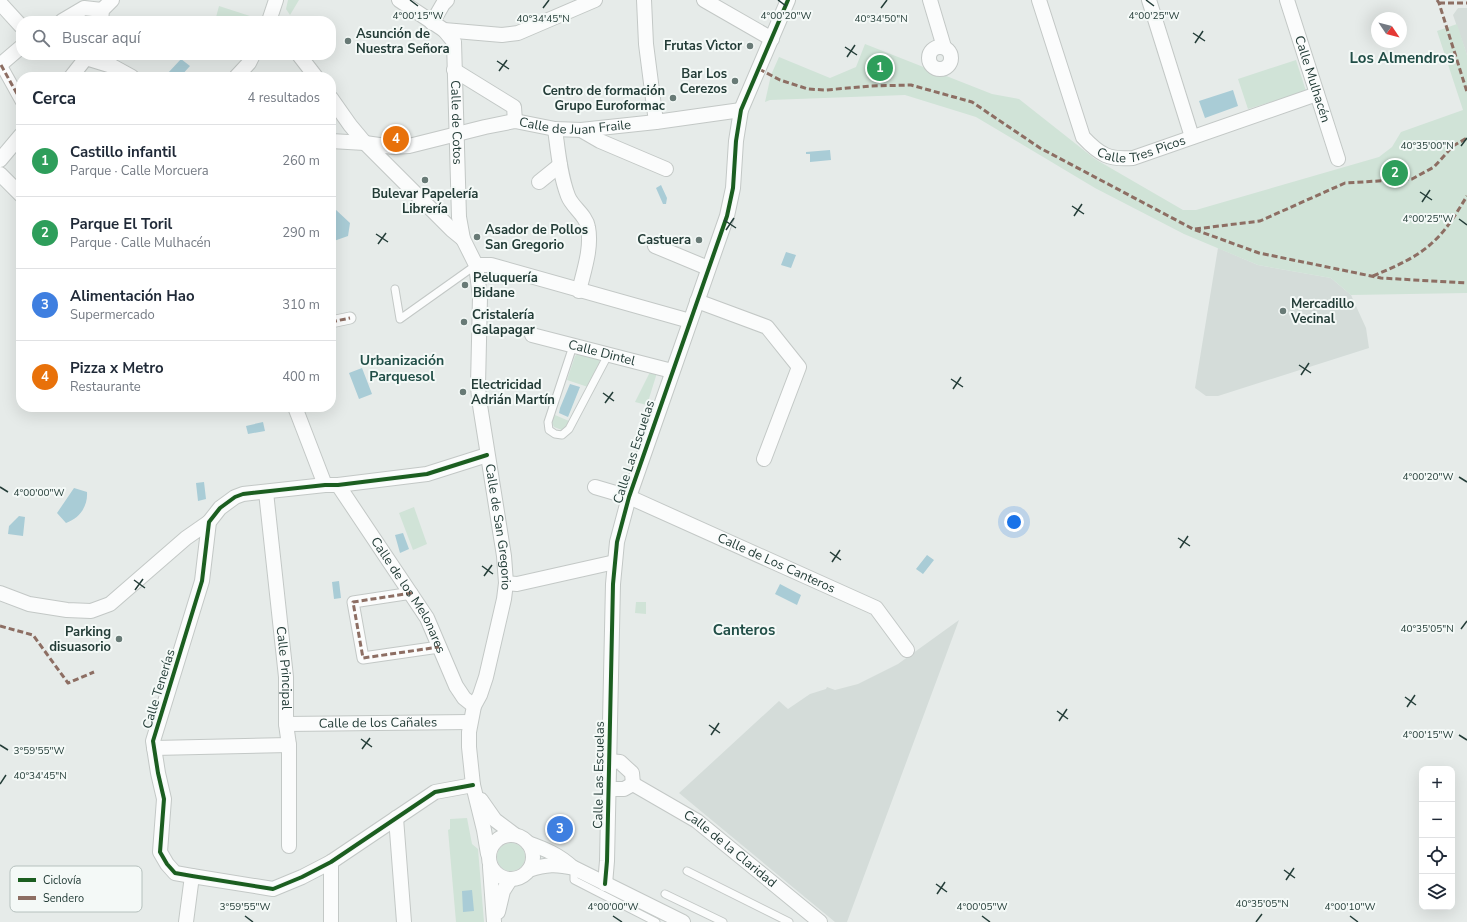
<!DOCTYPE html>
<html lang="es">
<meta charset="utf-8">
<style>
:root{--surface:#fff;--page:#f6f6f7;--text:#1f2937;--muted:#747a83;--line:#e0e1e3;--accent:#ea580c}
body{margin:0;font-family:"Nunito Sans",sans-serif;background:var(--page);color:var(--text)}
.controls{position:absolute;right:12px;bottom:12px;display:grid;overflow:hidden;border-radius:8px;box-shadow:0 4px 16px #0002}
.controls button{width:36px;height:36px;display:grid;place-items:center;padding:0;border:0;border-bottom:1px solid var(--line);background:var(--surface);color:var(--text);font:20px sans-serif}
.compass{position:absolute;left:1371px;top:12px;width:36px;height:36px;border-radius:50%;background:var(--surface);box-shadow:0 4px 16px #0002;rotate:125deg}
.you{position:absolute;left:1014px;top:522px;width:14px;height:14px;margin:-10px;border:3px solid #fff;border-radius:50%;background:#1a73e8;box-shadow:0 0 0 6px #1a73e833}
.badge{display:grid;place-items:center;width:26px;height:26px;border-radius:50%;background:var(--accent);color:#fff;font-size:13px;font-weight:700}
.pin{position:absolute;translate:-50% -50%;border:2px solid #fff;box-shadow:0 1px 4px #0006}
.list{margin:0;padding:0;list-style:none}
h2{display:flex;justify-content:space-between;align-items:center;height:52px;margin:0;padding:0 16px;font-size:17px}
h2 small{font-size:13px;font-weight:400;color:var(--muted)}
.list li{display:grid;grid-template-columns:26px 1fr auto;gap:12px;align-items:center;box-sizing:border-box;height:72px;padding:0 16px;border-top:1px solid var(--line)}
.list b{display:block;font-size:15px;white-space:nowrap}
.list p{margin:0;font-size:13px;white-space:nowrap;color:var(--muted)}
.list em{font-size:13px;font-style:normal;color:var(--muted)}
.icon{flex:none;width:22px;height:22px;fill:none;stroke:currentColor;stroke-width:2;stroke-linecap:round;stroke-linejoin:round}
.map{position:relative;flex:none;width:1467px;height:922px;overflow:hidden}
.search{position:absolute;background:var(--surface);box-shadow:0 4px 16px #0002;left:16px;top:16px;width:320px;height:44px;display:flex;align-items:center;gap:10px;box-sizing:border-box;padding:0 14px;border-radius:16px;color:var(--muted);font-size:15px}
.panel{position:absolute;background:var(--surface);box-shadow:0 4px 16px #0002;left:16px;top:72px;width:320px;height:340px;border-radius:16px}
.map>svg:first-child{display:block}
.built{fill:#d4dcd9}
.green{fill:#d0e3d7}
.water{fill:#a9ccd6}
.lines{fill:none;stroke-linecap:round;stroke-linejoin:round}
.service-casing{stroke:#c3c8c6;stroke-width:9}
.pedestrian-casing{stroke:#c3c8c6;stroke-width:13}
.minor-casing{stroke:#c3c8c6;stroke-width:16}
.service{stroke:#fbfcfc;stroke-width:7}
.pedestrian{stroke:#fbfcfc;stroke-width:11}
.minor{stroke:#fbfcfc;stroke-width:14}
.quiet{stroke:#8d6e63;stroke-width:3;stroke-dasharray:6 3;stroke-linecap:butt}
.cycleway-casing{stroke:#f4f9f7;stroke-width:6}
.cycleway{stroke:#1b5e20;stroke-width:4}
.ticks{fill:none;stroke:#243d38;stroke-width:1.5}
.poi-dot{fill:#687a76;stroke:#f4f9f7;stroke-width:1.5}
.labels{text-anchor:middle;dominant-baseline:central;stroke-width:4;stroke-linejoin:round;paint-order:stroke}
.poi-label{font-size:13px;font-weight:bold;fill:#243d38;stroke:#f4f9f7;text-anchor:start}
.street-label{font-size:13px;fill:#243d38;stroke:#f4f9f7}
.neighbourhood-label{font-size:14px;font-weight:bold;fill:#214e47;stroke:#f4f9f7}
.quarter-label{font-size:15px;font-weight:bold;fill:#214e47;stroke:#f4f9f7}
.key{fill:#f4f9f7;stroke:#b6c1be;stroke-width:1}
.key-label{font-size:11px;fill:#243d38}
.ticks-label{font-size:10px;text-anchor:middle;fill:#243d38;stroke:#f4f9f7;stroke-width:4;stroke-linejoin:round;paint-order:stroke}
</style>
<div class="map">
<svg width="1467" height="922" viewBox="0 0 1467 922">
<rect width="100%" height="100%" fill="#e6ebe9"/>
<path class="built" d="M1458 8H1467V55L1453 15Z
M1218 248 1258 265 1331 278 1351 295 1366 328 1369 348 1218 396H1206L1195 388Z
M959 620 847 922H835L679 793 779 701 788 709 810 694 826 689 827 687 835 690 858 684 898 664Z"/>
<path class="green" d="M288 0H299L290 15 286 9Z
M219 6 253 17 252 21H215Z
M1457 24 1467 55V293L1351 295 1331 278 1258 265 1184 234 1095 188 976 117 905 95 770 100 765 102 771 75 779 57 830 78 856 67 865 44 992 94 1019 99 1095 159 1183 210H1196L1379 157 1392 147 1401 132 1463 110 1437 31Z
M1296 60 1306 91 1248 109 1238 79Z
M579 353 599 357C603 367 592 379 588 387L567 380 575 356Z
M651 370 656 373V376L647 405 635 402Z
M555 415 569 421 566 427 562 430 554 427 552 423Z
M414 507 427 544 413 550 399 513Z
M636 602H646V614L635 613Z
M467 818 472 844 478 849 484 922H456L448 830 450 829V819Z
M497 857a14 14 0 1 1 28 0a14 14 0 1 1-28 0Z"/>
<path class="water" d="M181 59 190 66 180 77H173L168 73Z
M1233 90 1238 106 1205 118 1199 101Z
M830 150 831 160 810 162V154H806V152Z
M661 185 667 198 666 204H663L656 188Z
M335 209 350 223 348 236 331 242V211Z
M786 252 796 255 791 268 781 265Z
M362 368 372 394 359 399 349 373Z
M570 384 580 387 568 417 559 413 560 408Z
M263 422 265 431 248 434 246 426Z
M204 482 206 499 198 501 196 483Z
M74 488 87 492C88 506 80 518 66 523L57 513Z
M19 516 25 517 23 536 8 534 9 526Z
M403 533 409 549 400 553 395 535Z
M927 555 934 560 923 574 916 569Z
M339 581 341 598 334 599 332 582Z
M780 584 801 595 797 605 775 594Z
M472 890 474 911 463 912 462 891Z"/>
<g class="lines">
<g class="service-casing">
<path id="service" d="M395 289 400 319 476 265
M573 346 548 422 549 430 555 434 562 435 569 429 608 355
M574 868V880L656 922
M687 871 789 922
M665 894 723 922"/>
</g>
<g class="pedestrian-casing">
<path id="pedestrian" d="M1 65 21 101
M331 322 350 318
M412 593 353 602 363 658 439 647"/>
</g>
<g class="minor-casing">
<g id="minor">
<path d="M399 0 444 30 502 35 518 33 595 0"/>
<path d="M644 0 646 44 656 122"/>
<path d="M704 0 772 39"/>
<path d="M930 0 944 47"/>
<path id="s1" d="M1039 0 1083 137C1100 155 1109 160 1133 158L1317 94"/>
<path d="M1149 0 1192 137"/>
<path id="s2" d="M1287 0 1338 159"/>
<path d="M0 3 21 26"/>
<path d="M62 21 84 8 102 10"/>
<path d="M101 21 102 10 112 0"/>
<path d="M269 21 276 0"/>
<path d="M432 23 443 4 447 0"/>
<path id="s3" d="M444 30 454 42 459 217 463 239 476 265 480 297 478 385 479 399 504 556 506 583 504 599 486 677 480 695 474 706 469 732V747L473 785 484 830 488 854"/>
<circle cx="940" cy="58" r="11"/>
<path d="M83 55 86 58 112 66 132 77"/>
<path d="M299 55 316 77"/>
<path d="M0 65 21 47"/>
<path d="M454 70 514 107 515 121"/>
<path d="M71 77 86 58"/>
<path d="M236 77 249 63 253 55"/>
<path d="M331 98 350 125 365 143 452 230 463 239"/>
<path d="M555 129C558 151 560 175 568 196 572 207 586 215 588 227 592 248 584 270 579 291"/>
<path d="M581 130 600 141 666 169"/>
<path id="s4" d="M331 141 365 143 393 147 409 146 485 127 515 121 555 129 581 130 656 122 741 110"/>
<path d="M0 160 21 135"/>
<path d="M0 174 21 195"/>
<path d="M539 182 560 165"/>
<path d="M655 246 708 268"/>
<path d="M476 265H491L690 321"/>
<path d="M697 301 767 327 799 367 764 459"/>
<path id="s5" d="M532 335 672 371"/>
<path d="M295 407 325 485"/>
<path id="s6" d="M338 485 427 618 456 686 464 698 474 706"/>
<path id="s7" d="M595 487 629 497 876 608 907 650"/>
<path id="s8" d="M266 492 286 677V724L289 745V846"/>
<path d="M506 583 517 584 615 562"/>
<path d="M0 593 29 604 67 610 91 611 110 604 186 538 209 522"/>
<path id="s9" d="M286 724 470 722"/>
<path d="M154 748 289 745"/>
<path d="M609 761 620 762 632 773 633 784"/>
<path id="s10" d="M633 784 697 821 820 922"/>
<path d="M473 785 435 792 331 862 302 877 273 889 192 876 175 873 167 864 160 852 164 799 158 773 153 741 202 581 209 522 220 508 235 497 243 494 325 485H338L427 474 487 455"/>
<path d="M609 789H624L633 784"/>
<path d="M481 800 495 820 515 835"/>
<path d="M396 818 404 922"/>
<circle cx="511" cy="857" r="22"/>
<path d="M528 843C545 849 559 855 572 867"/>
<path d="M490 867 494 922"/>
<path d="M529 870C546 864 557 864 574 868L683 922"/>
<path d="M605 884 607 861 613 584 617 542 629 497 727 216 733 188 736 141 741 110 788 0"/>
<path d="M498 912 503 891 510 880"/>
<path d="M186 922 192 876"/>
<path d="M331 922V862"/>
</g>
</g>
<use href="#service" class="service"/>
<use href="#pedestrian" class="pedestrian"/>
<use href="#minor" class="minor"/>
<path class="quiet" d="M1437 0 1439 3 1467 92
M1439 3H1467
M1 65 21 101
M759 69 780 80 808 89 826 90 871 86 911 85 972 102 1040 148 1193 229 1259 253 1381 278 1467 283
M1195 229 1260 221 1345 183 1412 179 1434 167 1453 146 1467 138
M1373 276C1394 267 1416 258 1432 243 1447 230 1457 212 1467 196
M331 322 350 318
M412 593 353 602 363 658 439 647
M0 626 33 635 68 683 94 672"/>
<g class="cycleway-casing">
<path id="cycleway" d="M473 785 435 792 331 862 302 877 273 889 192 876 175 873 167 864 160 852 164 799 158 773 153 741 202 581 209 522 220 508 235 497 243 494 325 485H338L427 474 487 455
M605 884 607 861 613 584 617 542 629 497 727 216 733 188 736 141 741 110 788 0"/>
</g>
<use href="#cycleway" class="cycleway"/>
</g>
<path class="ticks" d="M410 0 418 6M778 0 786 6M1146 0 1154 6M543 8 549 0M881 8 887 0M1193 33 1205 41M1195 43 1203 31M845 47 857 55M847 57 855 45M497 61 509 69M499 71 507 60M1461 146 1467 138M1420 192 1432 200M1422 202 1430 190M1072 206 1084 214M1074 216 1082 204M1459 219 1467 225M724 220 736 228M726 230 734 218M376 234 388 242M378 244 386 233M1299 365 1311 373M1301 375 1309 363M951 379 963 387M953 389 961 377M603 393 614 401M605 403 613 392M1459 477 1467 482M0 487 8 492M1178 538 1190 546M1180 548 1188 536M830 552 841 560M832 562 840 550M482 566 493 574M484 576 492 565M134 580 145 588M135 590 143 579M1461 629 1467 621M1405 697 1416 705M1407 707 1415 695M1057 711 1068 719M1059 721 1067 709M709 725 720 733M711 735 719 723M1459 735 1467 740M361 739 372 747M0 745 8 750M362 749 370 738M0 784 6 775M1284 870 1295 878M1286 880 1294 868M936 884 947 892M937 894 945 882M245 916 253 922M613 916 622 922M982 916 990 922M1350 916 1358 922M1256 922 1262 914"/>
<g class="poi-dot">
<circle cx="348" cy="41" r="4"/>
<circle cx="750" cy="46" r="4"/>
<circle cx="735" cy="81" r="4"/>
<circle cx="673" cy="98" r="4"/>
<circle cx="425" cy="180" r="4"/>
<circle cx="477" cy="237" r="4"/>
<circle cx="699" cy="240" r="4"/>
<circle cx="465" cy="285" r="4"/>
<circle cx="1283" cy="311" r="4"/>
<circle cx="464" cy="322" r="4"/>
<circle cx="463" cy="392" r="4"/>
<circle cx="119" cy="639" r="4"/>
</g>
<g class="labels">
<g class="poi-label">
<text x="356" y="34">Asunción de<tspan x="356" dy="15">Nuestra Señora</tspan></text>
<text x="742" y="46" text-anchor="end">Frutas Vìctor</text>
<text x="727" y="74" text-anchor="end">Bar Los<tspan x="727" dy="15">Cerezos</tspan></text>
<text x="665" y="91" text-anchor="end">Centro de formación<tspan x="665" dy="15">Grupo Euroformac</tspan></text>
<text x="425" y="194" text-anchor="middle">Bulevar Papelería<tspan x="425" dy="15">Librería</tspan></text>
<text x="485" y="230">Asador de Pollos<tspan x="485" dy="15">San Gregorio</tspan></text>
<text x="691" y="240" text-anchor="end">Castuera</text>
<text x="473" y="278">Peluquería<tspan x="473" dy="15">Bidane</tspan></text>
<text x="1291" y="304">Mercadillo<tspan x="1291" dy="15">Vecinal</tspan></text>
<text x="472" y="315">Cristalería<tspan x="472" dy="15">Galapagar</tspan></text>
<text x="471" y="385">Electricidad<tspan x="471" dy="15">Adrián Martín</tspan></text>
<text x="111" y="632" text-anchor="end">Parking<tspan x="111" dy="15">disuasorio</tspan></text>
</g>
<g class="street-label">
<text stroke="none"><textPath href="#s2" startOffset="83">Calle Mulhacén</textPath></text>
<text stroke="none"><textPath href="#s3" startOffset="96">Calle de Cotos</textPath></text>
<text stroke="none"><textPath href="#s4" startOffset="248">Calle de Juan Fraile</textPath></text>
<text stroke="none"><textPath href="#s1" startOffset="210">Calle Tres Picos</textPath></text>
<text stroke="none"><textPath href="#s5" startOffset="72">Calle Dintel</textPath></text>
<text transform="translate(634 452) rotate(-72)">Calle Las Escuelas</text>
<text stroke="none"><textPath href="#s3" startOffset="506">Calle de San Gregorio</textPath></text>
<text stroke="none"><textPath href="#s7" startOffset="197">Calle de Los Canteros</textPath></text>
<text stroke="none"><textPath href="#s6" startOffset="131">Calle de los Melonares</textPath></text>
<text stroke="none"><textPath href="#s8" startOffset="177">Calle Principal</textPath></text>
<text transform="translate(159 689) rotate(-73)">Calle Tenerías</text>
<text stroke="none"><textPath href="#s9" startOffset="92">Calle de los Cañales</textPath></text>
<text transform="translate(599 775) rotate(-89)">Calle Las Escuelas</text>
<text stroke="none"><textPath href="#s10" startOffset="117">Calle de la Claridad</textPath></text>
</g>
<g class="neighbourhood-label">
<text x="402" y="360">Urbanización<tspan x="402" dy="16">Parquesol</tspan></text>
</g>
<g class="quarter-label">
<text x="1402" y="58">Los Almendros</text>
<text x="744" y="630">Canteros</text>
</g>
</g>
<rect x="10" y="866" width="132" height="46" rx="6" class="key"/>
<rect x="18" y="878" width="18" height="4" fill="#1b5e20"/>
<rect x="18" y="896" width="18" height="4" fill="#8d6e63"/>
<g class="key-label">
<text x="43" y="884">Ciclovía</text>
<text x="43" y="902">Sendero</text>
</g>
<g class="ticks-label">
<text x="1154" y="19">4°00'25"W</text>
<text x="418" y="19">4°00'15"W</text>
<text x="786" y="19">4°00'20"W</text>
<text x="543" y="22">40°34'45"N</text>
<text x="881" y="22">40°34'50"N</text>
<text x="1427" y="149">40°35'00"N</text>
<text x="1428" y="222">4°00'25"W</text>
<text x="1428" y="480">4°00'20"W</text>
<text x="39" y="496">4°00'00"W</text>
<text x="1427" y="632">40°35'05"N</text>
<text x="1428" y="738">4°00'15"W</text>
<text x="39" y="754">3°59'55"W</text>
<text x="40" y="779">40°34'45"N</text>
<text x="1262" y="907">40°35'05"N</text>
<text x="245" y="910">3°59'55"W</text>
<text x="613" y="910">4°00'00"W</text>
<text x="982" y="910">4°00'05"W</text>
<text x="1350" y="910">4°00'10"W</text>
</g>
</svg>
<div class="controls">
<button>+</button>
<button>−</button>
<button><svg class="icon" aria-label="locate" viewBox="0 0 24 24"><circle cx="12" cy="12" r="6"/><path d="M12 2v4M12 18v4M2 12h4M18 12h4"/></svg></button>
<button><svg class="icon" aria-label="layers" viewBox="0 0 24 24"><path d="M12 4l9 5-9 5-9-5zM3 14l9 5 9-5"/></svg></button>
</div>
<svg class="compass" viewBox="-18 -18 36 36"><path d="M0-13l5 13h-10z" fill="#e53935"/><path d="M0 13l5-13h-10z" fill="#747a83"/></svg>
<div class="you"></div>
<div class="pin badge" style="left:880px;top:68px;background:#2e9e5b">1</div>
<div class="pin badge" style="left:1395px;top:173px;background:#2e9e5b">2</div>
<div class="pin badge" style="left:560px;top:829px;background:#3f7fe0">3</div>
<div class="pin badge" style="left:396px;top:139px;background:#e8710a">4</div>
<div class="search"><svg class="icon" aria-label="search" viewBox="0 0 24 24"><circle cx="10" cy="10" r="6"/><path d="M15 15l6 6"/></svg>Buscar aquí</div>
<section class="panel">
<h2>Cerca<small>4 resultados</small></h2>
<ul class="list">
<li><span class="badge" style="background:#2e9e5b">1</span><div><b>Castillo infantil</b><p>Parque · Calle Morcuera</p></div><em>260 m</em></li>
<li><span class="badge" style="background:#2e9e5b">2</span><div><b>Parque El Toril</b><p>Parque · Calle Mulhacén</p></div><em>290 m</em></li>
<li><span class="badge" style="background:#3f7fe0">3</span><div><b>Alimentación Hao</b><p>Supermercado</p></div><em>310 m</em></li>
<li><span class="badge" style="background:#e8710a">4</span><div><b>Pizza x Metro</b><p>Restaurante</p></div><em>400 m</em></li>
</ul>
</section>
</div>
